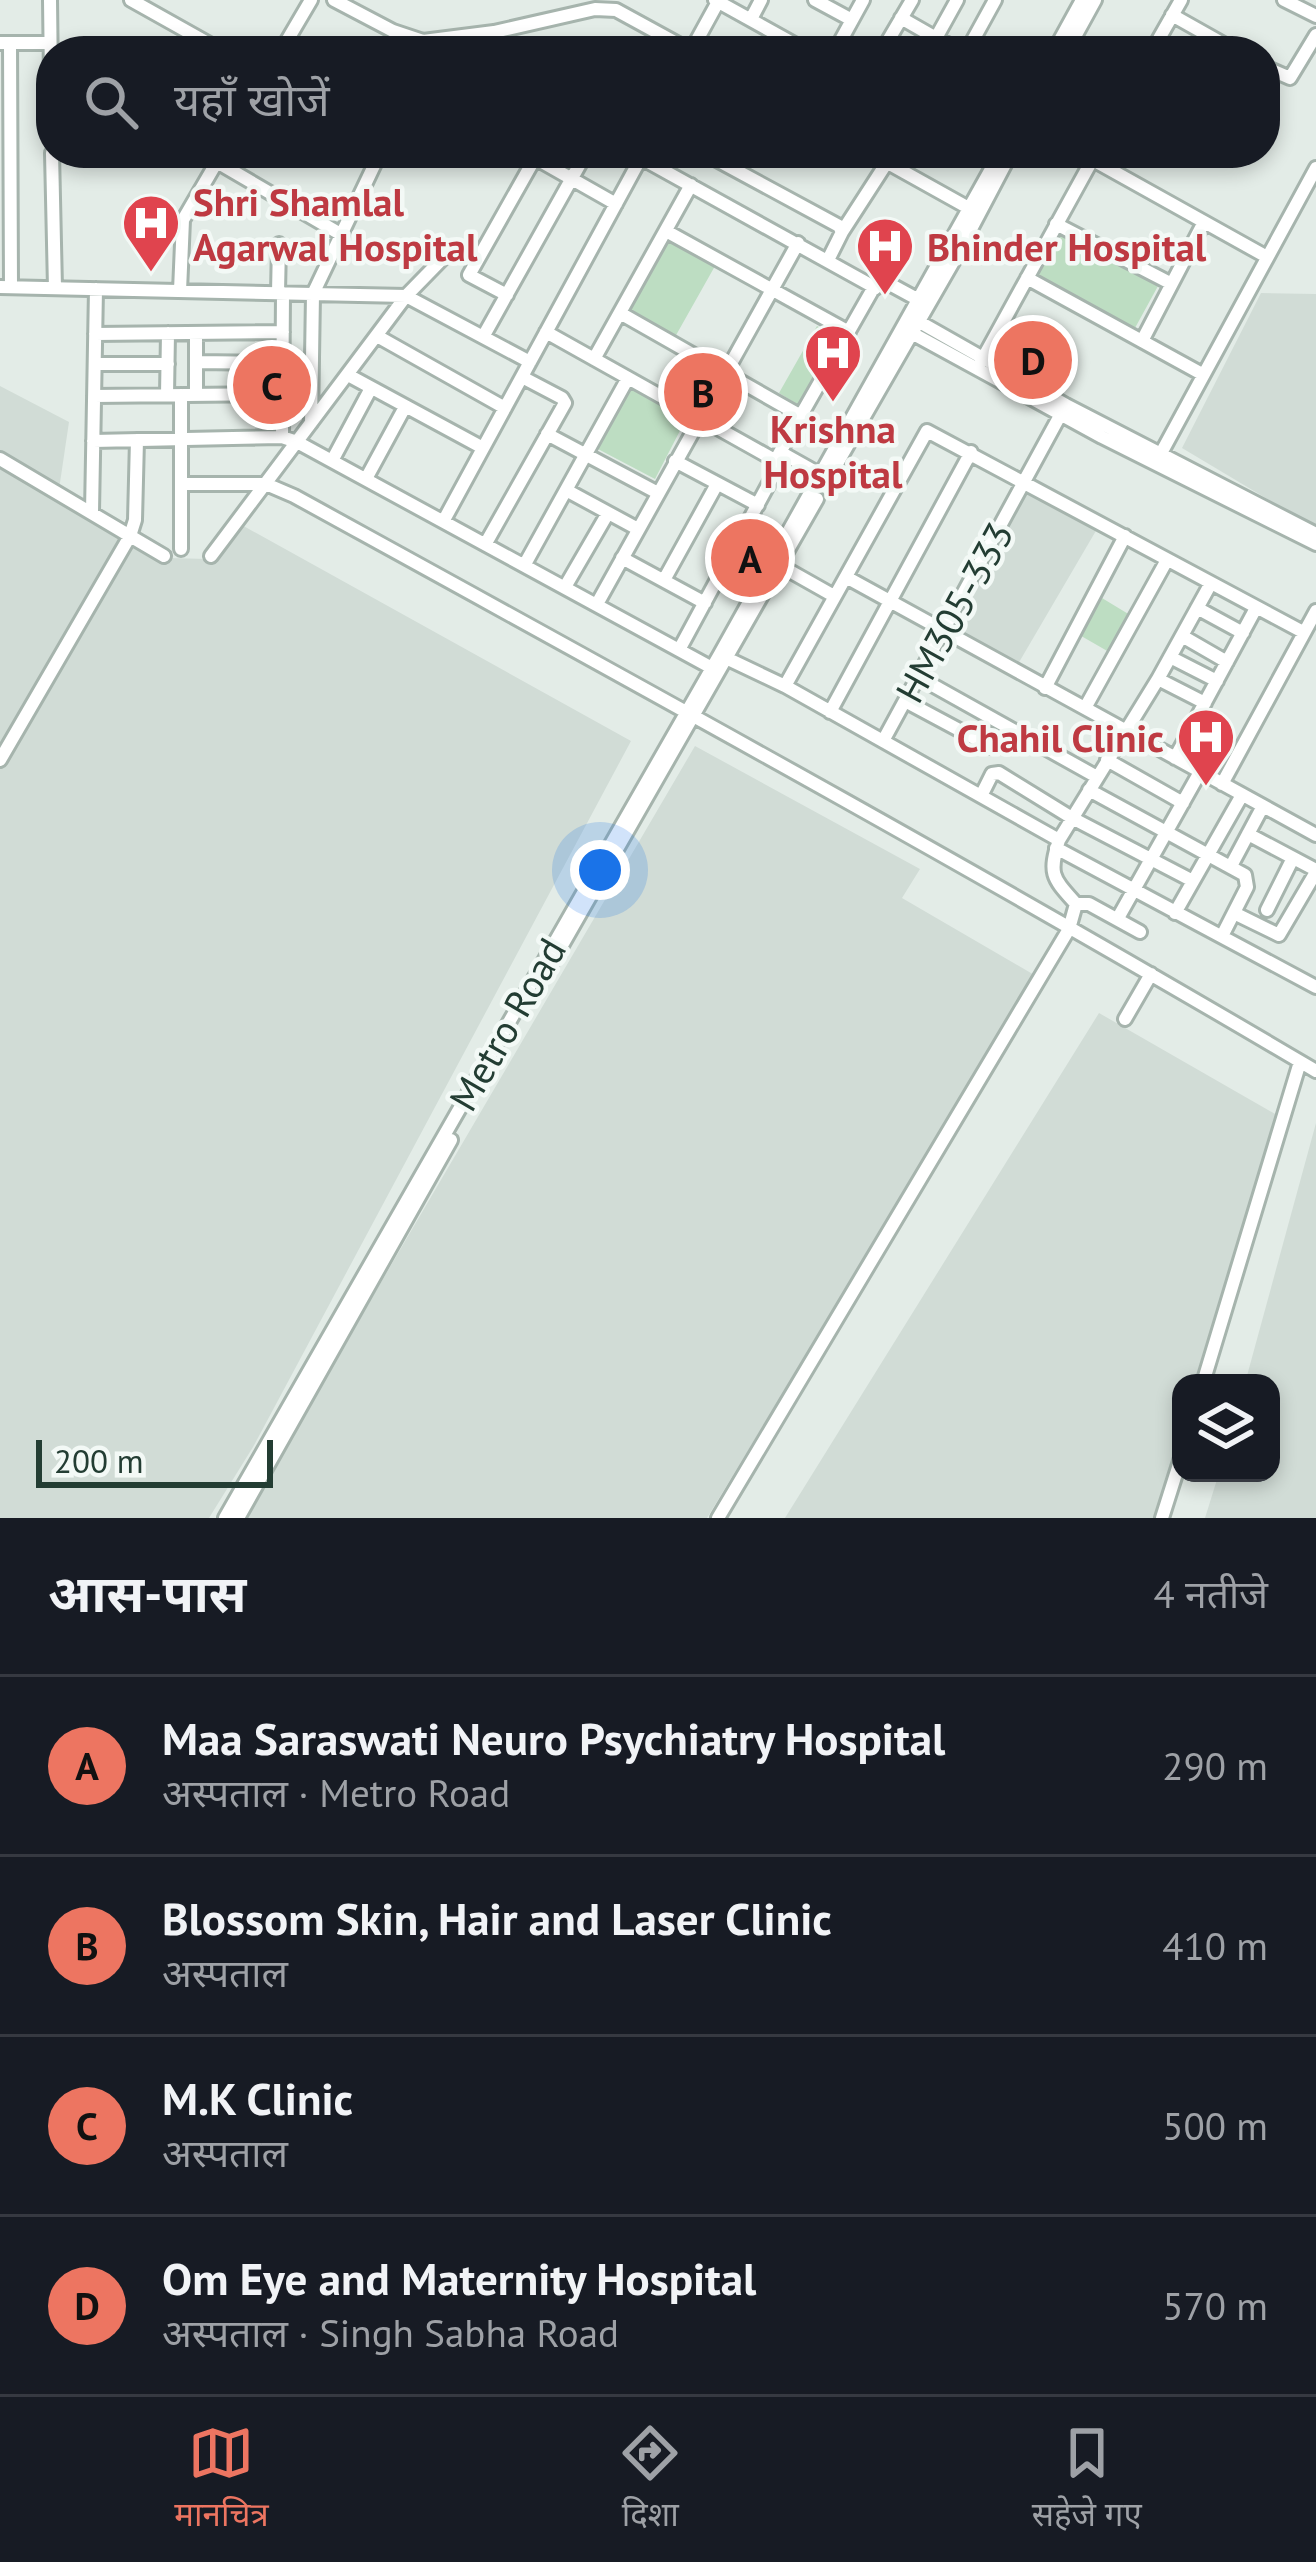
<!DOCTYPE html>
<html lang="hi">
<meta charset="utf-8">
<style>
:root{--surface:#171b24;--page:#242831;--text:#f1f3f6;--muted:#9ea1a6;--line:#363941;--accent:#ed7561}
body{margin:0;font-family:"PT Sans","Noto Sans Devanagari",sans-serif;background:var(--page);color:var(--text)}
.controls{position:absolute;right:36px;bottom:36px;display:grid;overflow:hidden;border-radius:24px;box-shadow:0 6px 18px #0003}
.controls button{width:108px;height:108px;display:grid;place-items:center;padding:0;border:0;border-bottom:3px solid var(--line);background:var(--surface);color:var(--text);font:60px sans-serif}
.scale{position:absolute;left:36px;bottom:30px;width:237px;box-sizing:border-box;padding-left:12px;border:6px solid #233d33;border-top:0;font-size:33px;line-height:42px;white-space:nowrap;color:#233d33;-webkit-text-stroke:9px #f3f9f6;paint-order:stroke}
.you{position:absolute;left:600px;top:870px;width:42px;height:42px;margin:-30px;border:9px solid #fff;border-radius:50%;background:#1a73e8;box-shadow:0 0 0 18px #1a73e833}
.badge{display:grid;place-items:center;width:78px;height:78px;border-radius:50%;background:var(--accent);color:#111;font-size:39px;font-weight:700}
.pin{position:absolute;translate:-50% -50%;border:6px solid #fff;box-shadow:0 3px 12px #0006}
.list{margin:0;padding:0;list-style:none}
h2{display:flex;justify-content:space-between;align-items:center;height:156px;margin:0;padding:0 48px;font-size:51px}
h2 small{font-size:39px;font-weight:400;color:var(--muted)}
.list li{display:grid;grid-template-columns:78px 1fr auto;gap:36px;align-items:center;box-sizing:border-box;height:180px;padding:0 48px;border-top:3px solid var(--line)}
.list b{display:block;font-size:45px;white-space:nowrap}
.list p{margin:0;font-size:39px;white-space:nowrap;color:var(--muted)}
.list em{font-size:39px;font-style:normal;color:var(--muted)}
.icon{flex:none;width:66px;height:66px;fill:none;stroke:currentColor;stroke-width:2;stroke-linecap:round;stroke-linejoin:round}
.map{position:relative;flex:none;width:1316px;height:1518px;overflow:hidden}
.search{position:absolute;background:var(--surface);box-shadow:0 6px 18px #0003;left:36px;right:36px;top:36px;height:132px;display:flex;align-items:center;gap:30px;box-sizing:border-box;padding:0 42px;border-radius:48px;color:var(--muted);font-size:45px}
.sheet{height:876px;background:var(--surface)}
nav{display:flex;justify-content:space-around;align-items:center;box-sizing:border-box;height:168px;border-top:3px solid var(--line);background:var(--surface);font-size:33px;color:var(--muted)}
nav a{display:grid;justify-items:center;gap:6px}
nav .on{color:var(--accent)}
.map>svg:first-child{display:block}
.built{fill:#d1dcd6}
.green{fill:#bdddc2}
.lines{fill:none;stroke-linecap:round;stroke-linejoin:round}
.minor-casing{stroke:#a6b4ad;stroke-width:18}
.minor{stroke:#fff;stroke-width:12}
.labels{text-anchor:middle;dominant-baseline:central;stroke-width:9;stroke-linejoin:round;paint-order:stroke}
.health-label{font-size:39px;font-weight:bold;fill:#be3a42;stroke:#f3f9f6;text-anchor:start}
.street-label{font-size:39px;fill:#233d33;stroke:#f3f9f6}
</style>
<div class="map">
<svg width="1316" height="1518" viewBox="0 0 1316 1518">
<rect width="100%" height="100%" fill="#e3ece7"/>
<path class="built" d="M1261 293 1316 294V528L1182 448Z
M0 386 69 422 58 496 169 558 208 559 231 519 631 741 253 1447 209 1518H0Z
M1026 490 1097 529 1018 664 950 624Z
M695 746 920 869 902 898 1036 976 707 1518H243Z
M1099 1013 1277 1115 1194 1383H1181V1427L1155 1518H785Z
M1316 1123V1518H1205L1219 1473H1271V1383H1245Z"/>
<path class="green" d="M1059 234 1158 286 1135 328 1037 276Z
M668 239 715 266 675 337 628 311Z
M817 326 839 339 800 406 779 393Z
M629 387 686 419 655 479 596 448Z
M1097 595 1130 615 1109 652 1076 633Z
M1193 724 1233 746 1218 774 1177 752Z"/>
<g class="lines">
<g class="minor-casing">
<path id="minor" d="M50 0 51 78
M131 0 222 51
M334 0 393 31 423 41 494 32 595 9 616 10 691 51
M715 0 807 51
M815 0 852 20
M957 0 936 38 960 51
M1284 0 1316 16
M1172 15 1236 51
M901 18 936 38
M751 19 761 0
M0 43H50
M10 43 11 287
M281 51 311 0
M691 51 719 0
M835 51 863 0
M882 51 912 0
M967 51 995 0
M1054 51 1082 0
M1067 51 1095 0
M1152 51 1181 0
M1265 67 1290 78 1316 35
M52 153 55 288
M704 153 839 226 842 232 828 260
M870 153 974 211
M641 158 874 287 775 461
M1093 160 1267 257
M217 162 342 235
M1056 224 1170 283
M666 231 849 332
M842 232 893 153
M1027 278 1202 374
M0 287 406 296 530 362
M874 289 884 281 919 300
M180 291 183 220 222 153
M278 293 279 244
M507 295 469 275 535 158 616 204
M620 313 801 416
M916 320 1066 405 1316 534
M908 331 1102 437 1316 544
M546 332 780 463 679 650
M196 333V395
M95 334 283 332
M377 336 505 408
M483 337 586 153
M1142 341 1204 222
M594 359 691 185
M196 362 283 363
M981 362 1096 153
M95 364H168
M348 375 483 448
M167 395 168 333
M94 396 283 394
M311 423 313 294 380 153
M547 434 658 493
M282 437 283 293
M137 440 135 520 130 536 164 556
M93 441 282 437 297 442 712 668
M780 452 821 475
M1159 457 1316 168
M0 459 130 536 0 760
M333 459 371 388
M675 461 758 505
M367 477 405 407
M827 481 961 248 1011 153
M181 484H266L294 496C636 684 980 872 1316 1071
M566 490 638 529
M92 512 96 289
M444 520 643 154
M486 543 565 403 562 398 522 377
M181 549V395
M211 556 406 296 445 256
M622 558 705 603
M772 561 834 596
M525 564 628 378
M846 577 1316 835
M664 580 717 484
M565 587 608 513
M597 604 798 243
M1197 608 1243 633
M1182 636 1227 662
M724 657 785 686 1059 840
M1170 657 1217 681
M918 677 1097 777
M1158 679 1205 703
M785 686 927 431 1303 632
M1045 688 1125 536
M905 701 991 747H997L1009 728
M1085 708 1167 560
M830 712 971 452
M883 741 1063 410
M1175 758 1256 608
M1107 760 1183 803
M1222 784 1316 611
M1089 790 1245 875 1247 887 1222 936
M982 794 992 774 999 773 1072 818 1191 880
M1248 834 1316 870
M1056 848 1316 987
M1231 866 1263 806
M1267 910 1293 858
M1175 913 1242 795
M1234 913 1279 935 1316 872
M1118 918 1200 772
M1140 932 1089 904H1076C1053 878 1048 875 1059 840L1158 679 1211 583
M553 961 817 499
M1125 1019 1151 974
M1203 1383 1300 1062
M225 1518 720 654 1000 153
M238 1518 451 1140
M718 1518 1069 929 1076 904
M1162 1518 1181 1458"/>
</g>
<use href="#minor" class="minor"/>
</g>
<defs>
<g id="hospital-pin" transform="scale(3)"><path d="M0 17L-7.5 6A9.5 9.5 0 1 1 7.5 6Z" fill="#e0444e" stroke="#f3f9f6"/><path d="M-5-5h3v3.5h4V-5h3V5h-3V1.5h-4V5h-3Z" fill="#fff"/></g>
</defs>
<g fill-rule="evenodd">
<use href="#hospital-pin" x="151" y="223"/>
<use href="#hospital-pin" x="885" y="246"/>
<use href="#hospital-pin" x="833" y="353"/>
<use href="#hospital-pin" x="1206" y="737"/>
</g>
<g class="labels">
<g class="health-label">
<text x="193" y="201">Shri Shamlal<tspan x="193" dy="45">Agarwal Hospital</tspan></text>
<text x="927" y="246">Bhinder Hospital</text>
<text x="833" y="428" text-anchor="middle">Krishna<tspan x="833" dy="45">Hospital</tspan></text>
<text x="1164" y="737" text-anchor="end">Chahil Clinic</text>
</g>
<g class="street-label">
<text transform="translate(954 612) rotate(-61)">HM305-333</text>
<text transform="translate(507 1024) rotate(-60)">Metro Road</text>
</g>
</g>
</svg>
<div class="controls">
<button><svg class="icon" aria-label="layers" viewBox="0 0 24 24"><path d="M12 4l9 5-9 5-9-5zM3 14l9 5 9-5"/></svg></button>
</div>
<div class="scale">200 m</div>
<div class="you"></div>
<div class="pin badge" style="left:750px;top:558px">A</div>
<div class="pin badge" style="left:703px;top:392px">B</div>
<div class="pin badge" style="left:272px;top:385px">C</div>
<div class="pin badge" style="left:1033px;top:360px">D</div>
<div class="search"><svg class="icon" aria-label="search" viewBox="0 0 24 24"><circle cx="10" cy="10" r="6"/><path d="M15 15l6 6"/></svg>यहाँ खोजें</div>
</div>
<section class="sheet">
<h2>आस-पास<small>4 नतीजे</small></h2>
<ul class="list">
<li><span class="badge">A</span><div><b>Maa Saraswati Neuro Psychiatry Hospital</b><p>अस्पताल · Metro Road</p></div><em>290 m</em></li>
<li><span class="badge">B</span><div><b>Blossom Skin, Hair and Laser Clinic</b><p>अस्पताल</p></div><em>410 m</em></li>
<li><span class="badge">C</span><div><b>M.K Clinic</b><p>अस्पताल</p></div><em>500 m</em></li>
<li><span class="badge">D</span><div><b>Om Eye and Maternity Hospital</b><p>अस्पताल · Singh Sabha Road</p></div><em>570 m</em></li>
</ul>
</section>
<nav>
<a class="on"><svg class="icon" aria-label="map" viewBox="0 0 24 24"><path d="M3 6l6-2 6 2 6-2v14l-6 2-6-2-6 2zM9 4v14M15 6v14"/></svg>मानचित्र</a>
<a><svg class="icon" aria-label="directions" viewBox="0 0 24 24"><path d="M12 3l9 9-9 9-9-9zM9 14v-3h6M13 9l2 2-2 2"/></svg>दिशा</a>
<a><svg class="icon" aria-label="saved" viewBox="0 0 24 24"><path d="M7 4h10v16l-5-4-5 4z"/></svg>सहेजे गए</a>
</nav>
